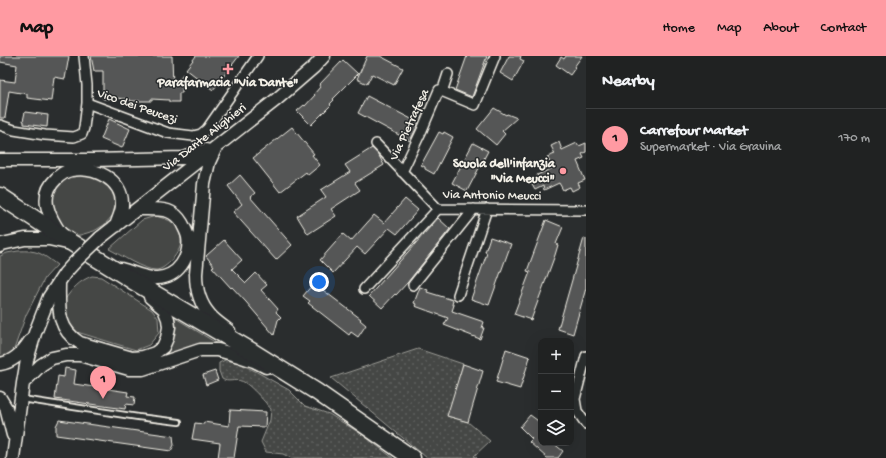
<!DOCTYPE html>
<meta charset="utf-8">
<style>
:root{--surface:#202222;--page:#282a2a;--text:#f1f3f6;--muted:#a2a4a5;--line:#3d3f40;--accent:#ff9aa2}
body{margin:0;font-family:"Gochi Hand",sans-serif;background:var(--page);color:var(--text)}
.controls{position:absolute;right:12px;bottom:12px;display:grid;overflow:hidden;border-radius:8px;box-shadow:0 4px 16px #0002}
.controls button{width:36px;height:36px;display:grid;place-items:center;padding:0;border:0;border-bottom:1px solid var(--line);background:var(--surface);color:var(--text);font:20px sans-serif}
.you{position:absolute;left:319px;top:226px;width:14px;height:14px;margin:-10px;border:3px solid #fff;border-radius:50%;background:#1a73e8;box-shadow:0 0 0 6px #1a73e833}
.badge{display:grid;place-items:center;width:26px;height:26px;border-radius:50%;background:var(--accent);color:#111;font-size:13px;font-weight:700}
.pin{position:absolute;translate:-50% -33px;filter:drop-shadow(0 1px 2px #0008)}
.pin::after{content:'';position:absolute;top:21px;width:14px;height:12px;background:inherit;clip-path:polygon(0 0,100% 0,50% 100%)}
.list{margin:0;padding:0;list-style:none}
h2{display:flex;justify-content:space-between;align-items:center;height:52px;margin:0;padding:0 16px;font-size:17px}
h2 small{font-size:13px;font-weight:400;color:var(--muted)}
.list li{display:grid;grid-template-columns:26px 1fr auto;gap:12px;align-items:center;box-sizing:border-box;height:60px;padding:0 16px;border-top:1px solid var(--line)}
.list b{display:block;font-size:15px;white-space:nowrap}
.list p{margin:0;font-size:13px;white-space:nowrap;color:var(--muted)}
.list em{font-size:13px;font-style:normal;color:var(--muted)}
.icon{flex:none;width:22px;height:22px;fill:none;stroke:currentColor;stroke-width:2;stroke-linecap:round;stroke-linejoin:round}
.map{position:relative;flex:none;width:586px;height:402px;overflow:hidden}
header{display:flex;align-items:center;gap:24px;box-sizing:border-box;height:56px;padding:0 20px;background:var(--accent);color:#111}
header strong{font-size:19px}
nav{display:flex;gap:22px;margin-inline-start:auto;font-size:14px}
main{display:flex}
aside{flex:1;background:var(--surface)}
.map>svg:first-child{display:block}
.grass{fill:url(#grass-dots);stroke:#9c9c96}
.garden{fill:#444645;stroke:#9c9c96}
.building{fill:#555756;stroke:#f4f1e8}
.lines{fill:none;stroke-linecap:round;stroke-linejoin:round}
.lane-casing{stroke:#f4f1e8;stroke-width:8}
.street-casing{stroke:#f4f1e8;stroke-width:12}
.secondary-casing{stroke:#f4f1e8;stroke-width:15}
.highway-casing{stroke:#f4f1e8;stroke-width:19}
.lane{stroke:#2a2d2e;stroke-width:4.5}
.street{stroke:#2a2d2e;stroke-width:9}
.secondary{stroke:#2a2d2e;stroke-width:12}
.highway{stroke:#2a2d2e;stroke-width:16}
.secondary-bridge-casing{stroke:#f4f1e8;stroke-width:15;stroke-linecap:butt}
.secondary-bridge{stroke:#2a2d2e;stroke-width:12}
.poi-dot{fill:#ff9aa2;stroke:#2a2d2e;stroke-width:1.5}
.labels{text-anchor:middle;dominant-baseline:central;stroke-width:3;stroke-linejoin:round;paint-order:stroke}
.poi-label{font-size:13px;font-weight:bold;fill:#f4f1e8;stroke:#2a2d2e}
.street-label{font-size:13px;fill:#f4f1e8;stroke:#2a2d2e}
</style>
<header>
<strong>Map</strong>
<nav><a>Home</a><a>Map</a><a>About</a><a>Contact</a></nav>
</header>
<main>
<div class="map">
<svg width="586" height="402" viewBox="0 0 586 402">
<defs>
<pattern id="grass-dots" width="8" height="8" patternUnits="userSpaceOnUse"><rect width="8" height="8" fill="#444645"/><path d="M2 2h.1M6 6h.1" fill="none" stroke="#606160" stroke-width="1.8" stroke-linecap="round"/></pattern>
</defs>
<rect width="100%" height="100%" fill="#2a2d2e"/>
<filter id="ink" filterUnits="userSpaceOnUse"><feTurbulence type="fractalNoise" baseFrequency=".025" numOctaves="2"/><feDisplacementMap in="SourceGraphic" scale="8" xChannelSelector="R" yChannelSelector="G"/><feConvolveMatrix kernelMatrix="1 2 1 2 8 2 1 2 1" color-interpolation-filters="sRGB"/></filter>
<g filter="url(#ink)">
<path class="grass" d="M418 293 463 308 448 360 468 366 490 385 474 400 477 402H427L331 322Z
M229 302 255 315 289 334 305 350 329 358 363 379 393 402H291L283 398 266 396 261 386 270 364 271 353C265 346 248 326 241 325 234 323 228 327 222 323L219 315V307Z"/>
<path class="garden" d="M92 117 108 125 116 138 115 157 104 169 94 175 80 179 69 180 57 166 48 144 54 132 65 122 76 118Z
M156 160C161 162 169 163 173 167 178 171 181 179 181 186 181 195 166 214 156 214 143 214 121 199 109 193L142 164Z
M18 195C38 194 41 197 57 209L45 222 26 259 12 299 0 303V200L7 197Z
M92 220 101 221 152 254 158 262 159 277 149 289 136 294 77 276 68 266 64 245C72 233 79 225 92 220Z
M174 263H177L218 288 155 305Z"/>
<path class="building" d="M0 0H69L65 23 54 21 51 45 27 42V38L9 35 5 62H0V24L15 26 17 9 0 6Z
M91 0H172L173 31 183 18 182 37H179V46H169V44L151 43V45H130V43L113 42V43H103V15H94Z
M196 0H239L213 34 186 13Z
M367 0H380L403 12 394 29 372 18 367 28 357 23Z
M467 0H487L472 41 455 34Z
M509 0H521L520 3 524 5 513 25 500 17Z
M566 0H582L574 11 575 12 570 19 556 9 561 1 564 3Z
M343 4 358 18 333 43 334 44 330 48 331 49 311 69 297 55 304 49 305 50 315 39 314 38 320 31 319 29Z
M367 40 419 67 410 85 358 57Z
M494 52 506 59 507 58 517 62 502 75 505 78 496 89 477 73Z
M25 56 48 59 47 71 24 68V65H23Z
M109 63 130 73 122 92 101 83Z
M292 71 314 98 312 99 320 109 308 119 306 116 280 136 253 102Z
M439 76 443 78 444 76 453 81 434 118 425 113V111L421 109Z
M559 86 562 94 577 87 579 90 586 87V96L582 98 584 102 577 105 585 124 578 127 580 131 572 135 570 131 563 134 559 127 544 134 543 130 535 134 531 127 539 123 537 119 553 112 547 101 555 98 551 90Z
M473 87 488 95 467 135 452 127Z
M372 92 378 98 384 109 355 127 360 134 331 153 336 160 308 178 297 160 326 141 321 134 350 116 345 109Z
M240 119 255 137 250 141 292 189 276 204 233 156 242 148 228 130Z
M405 143 418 154 397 178 389 172 365 198 357 191 333 217 320 204 343 178 351 185 374 159 384 167Z
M438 162 450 173 408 226 396 239 395 238 382 252 369 240Z
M546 164 563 171 556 188 558 189 555 199 531 264 514 258 530 216 527 215Z
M490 181 511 188 489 249 471 243 487 197 485 196Z
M584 182 586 183V232L573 278 558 273Z
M224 184 242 204 232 213 246 227 256 217 267 229 261 234 278 253 276 256 281 261 278 264 274 279 246 246 232 231 231 232 212 211 214 210 206 200Z
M313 228 318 232 319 231 361 263 360 264 366 269 358 281 351 276 349 279 308 247 310 245 303 240Z
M420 231 428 234 427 236 453 244 452 249H454L452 255 484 266 482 272H484L480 283 444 269 448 262 415 250 416 248 414 247Z
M506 293 530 301 520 333 496 326Z
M463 308 483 315 468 366 447 360Z
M65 312 76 314 74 328 128 336 127 340 135 341 134 349 126 348 125 353 55 343 58 320 64 321Z
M215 315 218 324 206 329 203 319Z
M230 354 266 356 265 371 239 370 234 402H218L220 387 192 383 195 367 204 368V366L229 370Z
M530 359 541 367V387H553L563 395 558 402H547L529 386 532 383 520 371Z
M59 364 173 380 174 389 171 395 56 379V370Z"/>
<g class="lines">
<g class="lane-casing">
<path id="lane" d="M22 343 138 361 179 366"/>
</g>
<g class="street-casing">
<path id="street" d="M84 0 87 29V47L168 77 193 80 201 78 207 73 258 0
M442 36 448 18
M0 69 14 74 45 79 74 81 82 78 84 72 87 47
M376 88 438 153 586 154
M402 116 422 74 439 34 475 49 495 0
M413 229 474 153
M364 233 438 153
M458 239 487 153
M586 300 575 343 577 355 586 368"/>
</g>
<g class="secondary-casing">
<path id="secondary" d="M215 93 209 106 204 128 196 218C196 233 199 247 210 259 215 265 223 270 229 275
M0 104H92L184 102 206 94
M61 178C49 161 38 140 56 123 60 119 66 115 71 114 94 110 123 123 122 149 122 156 118 163 116 170
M100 182 277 43 314 11 324 0
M0 190 2 188 25 183H49L67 187
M121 213C133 216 144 223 157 222 178 221 191 201 188 181 187 176 184 171 182 167 179 162 174 157 168 155 159 152 147 153 137 153
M59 226C59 251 56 272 80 287L132 302 143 301 155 297 163 291 167 282 169 271 168 263 164 253 150 241
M0 308C14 306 23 296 30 285
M23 327 41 309 52 302 66 299H80L129 313H143L200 294H218L239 300 254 305 266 311
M0 342 6 352 13 379
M13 402 23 327 27 304 35 277 49 241 65 217 75 206"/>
</g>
<g class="highway-casing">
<path id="highway" d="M0 140 64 182 133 225 253 296 317 336 412 402"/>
</g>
<use href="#lane" class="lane"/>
<use href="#street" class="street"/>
<use href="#secondary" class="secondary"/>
<use href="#highway" class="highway"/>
<g class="secondary-bridge-casing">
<path id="secondary-bridge" d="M75 206 100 182"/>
</g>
<use href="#secondary-bridge" class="secondary-bridge"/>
</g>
</g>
<g class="poi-dot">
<path d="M226 7h4v4h4v4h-4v4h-4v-4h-4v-4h4z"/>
<circle cx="563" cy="115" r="4"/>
</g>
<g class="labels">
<g class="poi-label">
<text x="228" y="27">Parafarmacia "Via Dante"</text>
<text x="555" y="108" text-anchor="end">Scuola dell'infanzia<tspan x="555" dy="15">"Via Meucci"</tspan></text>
</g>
<g class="street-label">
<text transform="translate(137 51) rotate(19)">Vico dei Peucezi</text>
<text transform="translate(410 69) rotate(-65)">Via Pietrafesa</text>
<text transform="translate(205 82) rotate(-38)">Via Dante Alighieri</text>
<text transform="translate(492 140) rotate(1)">Via Antonio Meucci</text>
</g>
</g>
</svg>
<div class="controls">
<button>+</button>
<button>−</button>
<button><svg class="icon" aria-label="layers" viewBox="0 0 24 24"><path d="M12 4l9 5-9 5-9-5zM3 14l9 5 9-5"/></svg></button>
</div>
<div class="you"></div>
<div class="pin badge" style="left:103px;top:343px">1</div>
</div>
<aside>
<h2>Nearby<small></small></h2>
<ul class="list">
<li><span class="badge">1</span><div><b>Carrefour Market</b><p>Supermarket · Via Gravina</p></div><em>170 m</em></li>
</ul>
</aside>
</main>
